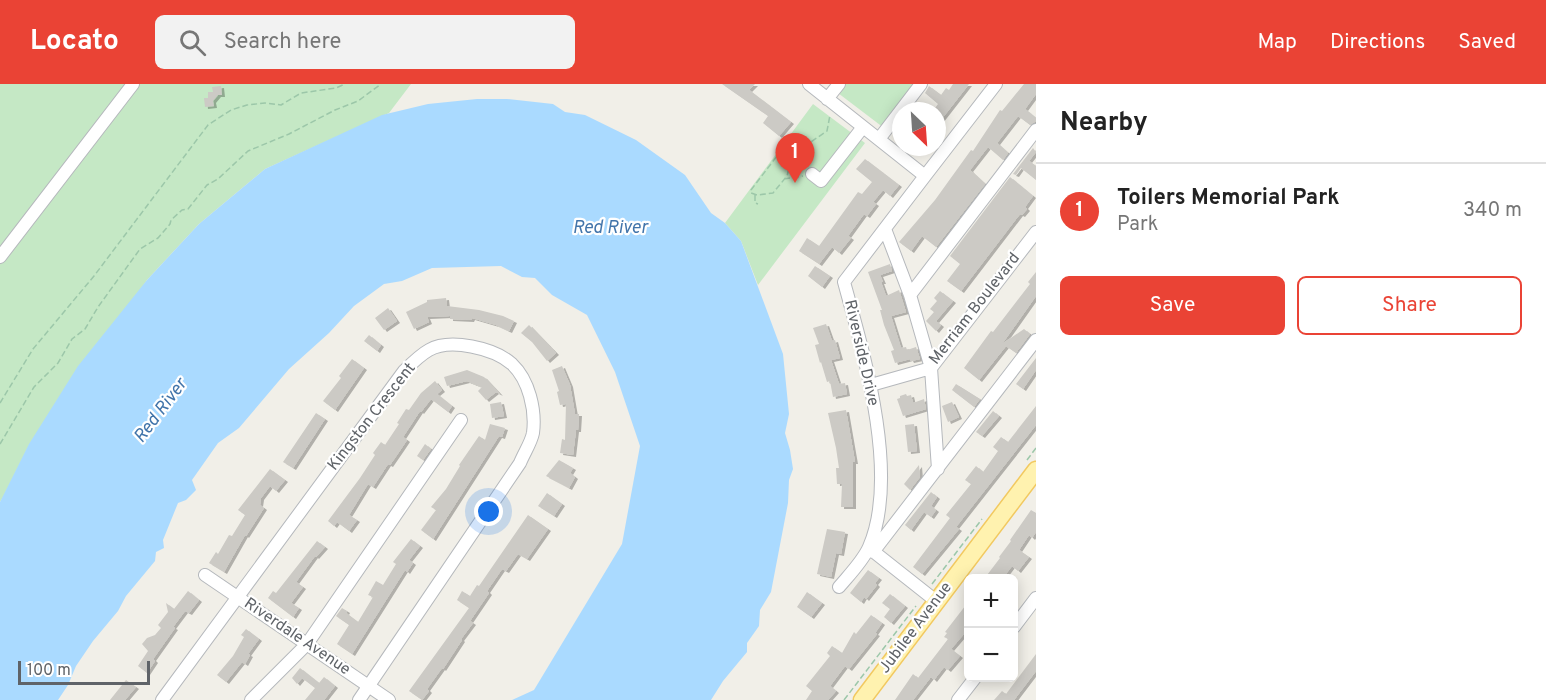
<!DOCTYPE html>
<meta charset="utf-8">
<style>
:root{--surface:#fff;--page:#f2f2f2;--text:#222;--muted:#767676;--line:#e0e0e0;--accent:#ea4335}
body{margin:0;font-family:Overpass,sans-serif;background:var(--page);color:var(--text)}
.controls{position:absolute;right:18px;bottom:18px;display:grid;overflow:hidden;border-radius:9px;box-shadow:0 3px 15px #0003}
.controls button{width:54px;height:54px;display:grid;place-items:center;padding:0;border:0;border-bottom:2px solid var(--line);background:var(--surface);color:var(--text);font:30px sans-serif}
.compass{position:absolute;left:892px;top:18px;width:54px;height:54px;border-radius:50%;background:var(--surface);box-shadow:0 3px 15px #0003;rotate:155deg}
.scale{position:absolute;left:18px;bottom:15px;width:132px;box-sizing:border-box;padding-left:6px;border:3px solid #5f6368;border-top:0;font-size:16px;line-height:21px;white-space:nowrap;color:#5f6368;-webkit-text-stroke:4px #fff;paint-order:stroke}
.you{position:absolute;left:489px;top:428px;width:21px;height:21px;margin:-15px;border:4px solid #fff;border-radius:50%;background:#1a73e8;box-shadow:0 0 0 9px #1a73e833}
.badge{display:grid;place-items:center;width:39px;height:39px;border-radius:50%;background:var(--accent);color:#fff;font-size:20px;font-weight:700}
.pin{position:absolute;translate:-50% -50px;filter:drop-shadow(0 2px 3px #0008)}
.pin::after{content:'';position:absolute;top:32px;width:21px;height:18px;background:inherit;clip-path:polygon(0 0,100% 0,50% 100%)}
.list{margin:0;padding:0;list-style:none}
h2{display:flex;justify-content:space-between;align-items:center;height:78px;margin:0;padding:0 24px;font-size:26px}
h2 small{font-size:20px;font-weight:400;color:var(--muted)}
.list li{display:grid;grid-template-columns:39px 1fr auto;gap:18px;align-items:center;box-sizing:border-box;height:96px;padding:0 24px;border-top:2px solid var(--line)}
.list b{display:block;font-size:22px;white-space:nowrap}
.list p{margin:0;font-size:20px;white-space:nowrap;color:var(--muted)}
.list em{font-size:20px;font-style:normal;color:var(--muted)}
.actions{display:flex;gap:12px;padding:18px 24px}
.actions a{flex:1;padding:14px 0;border:2px solid var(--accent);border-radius:9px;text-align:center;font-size:21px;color:var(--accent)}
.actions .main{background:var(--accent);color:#fff}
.icon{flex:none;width:33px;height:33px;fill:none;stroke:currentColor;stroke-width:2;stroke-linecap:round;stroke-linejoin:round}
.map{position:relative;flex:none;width:1036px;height:616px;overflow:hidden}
header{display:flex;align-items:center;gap:36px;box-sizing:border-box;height:84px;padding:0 30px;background:var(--accent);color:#fff}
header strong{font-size:28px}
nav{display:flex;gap:33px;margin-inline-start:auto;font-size:21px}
.search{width:420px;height:54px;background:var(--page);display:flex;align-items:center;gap:15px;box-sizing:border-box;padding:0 21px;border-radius:9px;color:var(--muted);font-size:22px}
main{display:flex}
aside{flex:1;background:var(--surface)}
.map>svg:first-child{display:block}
.green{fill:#c5e8c5}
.water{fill:#aadaff}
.building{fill:#cccac5;filter:url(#shadow)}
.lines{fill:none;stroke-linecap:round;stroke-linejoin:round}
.minor-casing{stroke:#b5b8bc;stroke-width:14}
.major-casing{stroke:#f2c960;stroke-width:19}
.path{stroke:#9cc7a9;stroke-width:1.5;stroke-dasharray:6 3;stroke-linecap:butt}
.minor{stroke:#fff;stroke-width:12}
.major{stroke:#fff2af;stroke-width:16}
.labels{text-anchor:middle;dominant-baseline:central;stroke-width:4.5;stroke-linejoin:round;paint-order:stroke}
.street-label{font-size:16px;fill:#5f6368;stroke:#fff}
.water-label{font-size:18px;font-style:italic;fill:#4174aa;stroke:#fff}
</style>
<header>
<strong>Locato</strong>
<div class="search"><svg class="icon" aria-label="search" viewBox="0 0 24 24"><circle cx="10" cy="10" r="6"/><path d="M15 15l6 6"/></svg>Search here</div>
<nav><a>Map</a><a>Directions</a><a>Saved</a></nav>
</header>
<main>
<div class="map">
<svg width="1036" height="616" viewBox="0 0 1036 616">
<defs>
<filter id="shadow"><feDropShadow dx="3" dy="2" stdDeviation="0" flood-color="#0004"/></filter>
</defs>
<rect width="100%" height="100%" fill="#f1efe8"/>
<path class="green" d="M0 0H411L389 29 265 85 199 140 147 196 0 418Z
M845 0H916L884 44 838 9Z
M813 20 865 59 758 201 741 157 725 139Z"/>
<path class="water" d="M477 15H507L553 20 565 28 585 31 636 56 685 91 711 129 725 139 741 157 783 270 789 330 785 349 790 366 793 385 789 396 788 419 771 508 760 526 759 542 747 559V568L723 597 711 616H512L534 606 622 460 640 362 615 288 587 231 552 211 535 194 522 193 501 182 432 184 402 197 384 200 354 222 329 249 289 285 239 344 218 359 192 396 196 406 186 416 178 419 163 456 164 464 156 468 155 477 126 512 118 527 93 557 76 582 68 601 58 616H0V418L29 360 78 282 147 196 199 140 265 85 382 31 428 20Z"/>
<path class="building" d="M722 0H755L749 6 791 38 779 52 763 39 768 32Z
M953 0H969L937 41V27H933L938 20 925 9 929 2 941 11 946 4 949 6Z
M1024 0H1036V10L1025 25 1036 34V37L1030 41 1018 32 997 59 1008 69 1003 76 988 63 970 86 985 100 936 163 922 152 911 167 899 158 935 116 971 66 973 67 1000 26 1002 27Z
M221 2 222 11H218L213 17 214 22 205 23 204 14H208V8H213L212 3Z
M1033 64 1036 68 1029 77 1036 82V96L1021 84 1016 91 1013 90Z
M865 75 899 101 890 112 883 106 873 118 876 120 867 132 864 130 848 152 851 154 839 169 832 163 819 180 799 167 807 154 819 162 858 108 862 110 872 98 856 85Z
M1010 93 1033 112 1025 123 1027 125 1022 131 1020 130 961 207 947 197 960 180 950 172Z
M890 180 892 187 880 191 883 198H881L886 212 899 206 906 228 891 232 901 264 906 263 907 266 916 263 920 275 911 277 910 275 895 279 891 267 894 266 884 241 880 226H882L868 188Z
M815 182 830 192 822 203 808 192Z
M1036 188V212L1002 260 1024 245 1030 250 1016 269 1006 262 979 296 964 284 991 247 993 248 1030 200 1028 198Z
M940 207 953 217 936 237 941 241 936 247 926 237 934 228 930 225 937 217 934 214Z
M446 214 447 222 479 226 503 232 514 237 509 247 496 241 472 234 471 236 450 235V232L427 233 429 238 414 245 406 228 427 218V216Z
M388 224 397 237 384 246 375 234Z
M826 240 832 257 835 256 840 274 831 276 839 300 845 299 847 310 833 313 830 297 827 298 821 278 820 279 815 261 819 260 813 244Z
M529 241 556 269 547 277 532 258 521 249Z
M369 251 381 261 377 267 364 257Z
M1036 274V286L1023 305 1016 300Z
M352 275 364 284 335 326 323 317 341 294 339 292Z
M562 282 570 301 575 330H579L578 346H576L573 371 560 369 562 355 565 356 566 320 560 321 557 308 559 307 552 286Z
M467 286 484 293 500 310 496 308 486 316 478 307 482 303 467 297 447 302 444 293Z
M435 297 442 306 437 310 452 322 448 328 431 315 421 328 420 327 403 353 407 356 401 365 390 381 388 380 373 403 368 400 349 431 357 436 349 447 337 438 334 442 328 437 360 394 375 371 373 369 381 358 385 361 399 340 397 339 406 325 409 326 421 309Z
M956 300 980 315 974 323 952 306Z
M906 310 907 312 911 311 913 319 924 315 926 325 903 332 897 315 900 314V312Z
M501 318 504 332 492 334 490 320Z
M952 318 959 333 948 338 942 322Z
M1036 322V341L956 443 959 445 922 490 913 483 950 434 946 431 971 400 965 396 976 382 983 388 998 367 993 363 1001 353 1008 358Z
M846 326 855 378H853V423H841L842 400H837L836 384H839L836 364 828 329Z
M993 327 999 332 982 352 976 348Z
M316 329 325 335 293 384 283 378Z
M490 340 505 344 502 353 499 352 433 455 421 446 436 426 431 423 446 405 460 382 459 381 479 352 485 356Z
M914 340 917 367 908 368 905 341Z
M425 360 431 365 423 376 417 372Z
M559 376 573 384 570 389 575 393 569 404 546 392Z
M919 381 920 393 910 406 904 400Z
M270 385 285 396 276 407 270 402 261 414 260 421 264 424 246 452 245 451 224 488 209 479 216 468 218 470 229 451 232 452 245 431 238 426Z
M931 408 937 413 931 422 936 426 931 433 924 428 911 446 905 441Z
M547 409 562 420 554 432 538 422Z
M1031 426 1036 429V448L1032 454 1029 451 1019 466 1029 473 1018 487 1012 482 1002 495H984L1000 474 999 473 1011 457 1010 456Z
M528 431 548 445 527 475 518 470 506 487 502 485 487 507 489 509 470 537 473 539 461 555 462 556 443 585 442 584 427 605 429 607 422 616 409 607 469 524 457 516 462 507 470 512 477 501 479 502Z
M827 445 845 448 841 470 836 469 831 493 817 490Z
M411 455 420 462 409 476 413 479 407 488 405 486 352 570 337 560 349 541 336 532 342 524 347 527 346 529 358 538 373 513 368 511 376 497 383 501 396 480 393 478Z
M317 457 325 463 316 473 315 472 296 498 303 503 291 519 299 524 293 533 268 514 273 507 276 509Z
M868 486 879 494 875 499 877 501 866 515 864 513 861 518 850 509Z
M188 507 199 516 189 529 185 527 173 543 175 544 153 575 155 577 147 589 138 582 148 567 142 560 147 554 155 551 161 544 158 541 168 528 166 519 174 525Z
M807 508 822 519 811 533 797 523Z
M890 510 905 522 891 539 884 533 890 525 882 519Z
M969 517V544L951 565 960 572 948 586 944 583 934 596 931 593 913 616H895L913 590 918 594 948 555 944 553 947 549 945 548Z
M871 531 882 539 875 549 877 550 849 585 845 582 830 602 836 607 828 616H806L812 607 806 602 830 572 827 569 832 562 842 569 854 548 856 550Z
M246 545 259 555 248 570 250 571 245 580 242 578 226 598 217 591 233 572 244 553 241 551Z
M1036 570V587L1014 616H994L1002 607 1006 610Z
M300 584 319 599 324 593 335 602 324 616H305L315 604 302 594 297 600 292 594Z
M126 596 136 603 125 616H110Z"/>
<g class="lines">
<g class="minor-casing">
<path id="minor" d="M809 0 925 92 844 198C864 270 900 392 869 463 863 477 849 491 839 503
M827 15 839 0
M879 55 921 0
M812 90 821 97 863 43
M925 92 996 0
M885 145 910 211 931 284 938 385
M0 173 133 0
M910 211 1036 46
M871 301 931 284 1036 148
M869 464 936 517
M873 468 1036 256
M205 491 389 616
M1014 543 1036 514
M162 616 404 287C411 280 420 271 429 266 450 254 494 264 512 280 529 296 536 326 533 349 531 359 524 369 520 379L359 616
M251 616 307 560 461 336
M958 616 975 594"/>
</g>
<g class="major-casing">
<path id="major" d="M862 616 1036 386"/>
</g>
<path class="path" d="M805 64 809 80
M793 68 787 92 773 109 757 111 751 109V106L777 72 796 68 827 47 830 31
M784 95 803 92
M755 111V119L758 120
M0 319 33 265 94 192 208 41 231 26 247 21 265 19 281 21 301 9 336 4 345 0
M0 360 34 303 58 279 72 255 85 245 98 223 140 165 158 154 170 140 171 136 182 126 188 125 207 101 218 95 248 67 289 50 335 26 358 17 381 0
M1027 376 1036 364
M932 500 982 435
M844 616 916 522"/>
<use href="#minor" class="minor"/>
<use href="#major" class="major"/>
</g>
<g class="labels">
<g class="street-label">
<text transform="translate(975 225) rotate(-52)">Merriam Boulevard</text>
<text transform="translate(861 269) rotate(77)">Riverside Drive</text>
<text transform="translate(372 333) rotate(-52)">Kingston Crescent</text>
<text transform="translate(916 544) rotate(-53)">Jubilee Avenue</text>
<text transform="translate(297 553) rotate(34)">Riverdale Avenue</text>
</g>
<g class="water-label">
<text x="610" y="144">Red River</text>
<text transform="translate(161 327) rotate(-53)">Red River</text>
</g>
</g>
</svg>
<div class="controls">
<button>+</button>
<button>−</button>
</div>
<svg class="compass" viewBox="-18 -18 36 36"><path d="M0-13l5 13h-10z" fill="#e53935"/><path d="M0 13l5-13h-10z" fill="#767676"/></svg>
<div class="scale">100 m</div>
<div class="you"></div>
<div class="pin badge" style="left:795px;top:99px">1</div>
</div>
<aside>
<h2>Nearby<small></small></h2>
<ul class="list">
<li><span class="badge">1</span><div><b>Toilers Memorial Park</b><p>Park</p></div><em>340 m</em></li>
</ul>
<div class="actions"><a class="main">Save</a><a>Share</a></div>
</aside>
</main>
